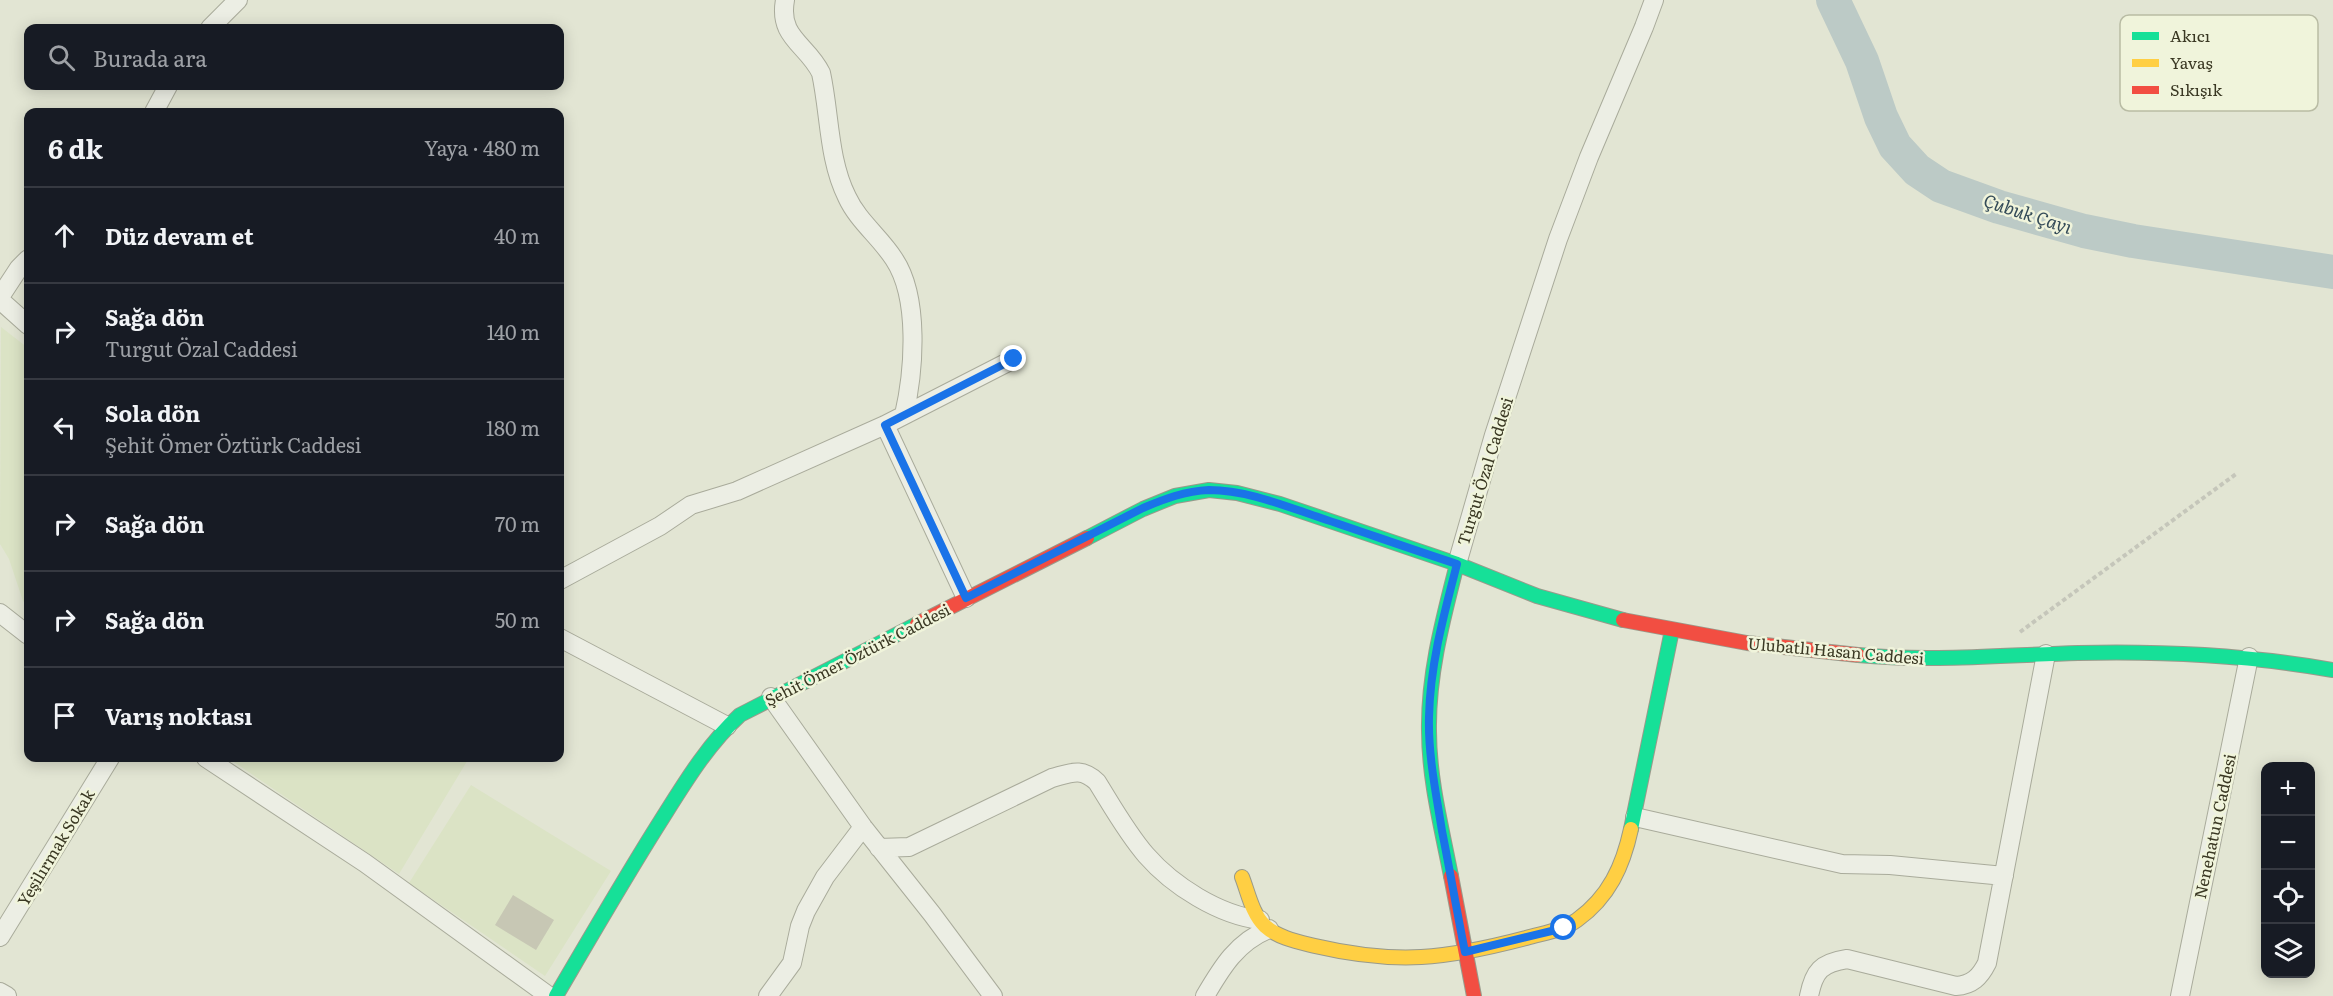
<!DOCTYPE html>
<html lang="tr">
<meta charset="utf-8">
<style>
:root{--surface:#171b24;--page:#20242c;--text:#f1f3f6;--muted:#9ea1a6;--line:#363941}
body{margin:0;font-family:Literata,serif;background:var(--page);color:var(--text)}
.controls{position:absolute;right:18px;bottom:18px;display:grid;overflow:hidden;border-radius:12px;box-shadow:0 3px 15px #0003}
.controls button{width:54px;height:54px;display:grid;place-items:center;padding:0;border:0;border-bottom:2px solid var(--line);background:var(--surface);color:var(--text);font:30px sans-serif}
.stop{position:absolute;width:18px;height:18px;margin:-14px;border:4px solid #1a73e8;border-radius:50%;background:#fff}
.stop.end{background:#1a73e8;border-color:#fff;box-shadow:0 2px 6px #0008}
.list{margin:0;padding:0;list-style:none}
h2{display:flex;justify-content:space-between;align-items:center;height:78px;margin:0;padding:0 24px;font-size:26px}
h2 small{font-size:20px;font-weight:400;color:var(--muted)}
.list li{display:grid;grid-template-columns:39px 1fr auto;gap:18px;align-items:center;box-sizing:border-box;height:96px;padding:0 24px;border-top:2px solid var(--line)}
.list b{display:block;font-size:22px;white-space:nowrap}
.list p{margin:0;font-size:20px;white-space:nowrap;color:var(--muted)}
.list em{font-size:20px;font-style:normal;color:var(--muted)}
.icon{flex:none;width:33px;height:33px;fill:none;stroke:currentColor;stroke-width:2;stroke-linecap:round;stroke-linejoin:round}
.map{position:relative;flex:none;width:2333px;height:996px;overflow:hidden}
.search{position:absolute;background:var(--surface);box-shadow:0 3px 15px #0003;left:24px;top:24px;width:540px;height:66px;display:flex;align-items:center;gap:15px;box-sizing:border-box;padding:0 21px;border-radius:12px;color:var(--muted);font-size:22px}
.panel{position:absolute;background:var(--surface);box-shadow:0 3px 15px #0003;left:24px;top:108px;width:540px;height:654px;border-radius:12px}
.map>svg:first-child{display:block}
.farmland{fill:#dbe3c5}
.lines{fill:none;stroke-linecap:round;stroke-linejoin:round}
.river{stroke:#bccac6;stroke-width:34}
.building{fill:#c7c7b4}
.street-casing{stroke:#a9ab9b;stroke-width:20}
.fast-casing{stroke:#999a8b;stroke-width:16}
.slow-casing{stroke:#999a8b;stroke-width:16}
.jam-casing{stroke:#999a8b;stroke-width:16}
.path{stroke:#c5c6ba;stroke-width:4;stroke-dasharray:4.5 3;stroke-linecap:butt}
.street{stroke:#eceee4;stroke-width:18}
.fast{stroke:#16e098;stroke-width:14}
.slow{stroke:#ffcf43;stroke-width:14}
.jam{stroke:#f24e42;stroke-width:14}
.route{stroke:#1a73e8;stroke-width:8}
.labels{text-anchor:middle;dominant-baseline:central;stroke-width:5;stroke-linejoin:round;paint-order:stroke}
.street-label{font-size:16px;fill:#3a3823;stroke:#f0f4db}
.water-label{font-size:18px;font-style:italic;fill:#344b58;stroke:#f0f4db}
.key{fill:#f0f4db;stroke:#b9bca4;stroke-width:1.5}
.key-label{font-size:16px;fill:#3a3823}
</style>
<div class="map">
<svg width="2333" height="996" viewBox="0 0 2333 996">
<rect width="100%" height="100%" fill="#e2e5d3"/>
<path class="farmland" d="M1 327 28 348V607L23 601 9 559 0 544Z
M228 758H469L399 874Z
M471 785 611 871 545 976 409 883Z"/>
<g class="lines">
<path class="river" d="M1833 0 1862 61 1881 117 1895 146 1917 170 1941 186 1999 207 2084 231 2133 241 2333 272"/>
</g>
<path class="building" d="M513 895 554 920 536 950 495 925Z"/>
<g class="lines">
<g class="street-casing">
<path id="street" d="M785 0C778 38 807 44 821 73 830 114 828 159 847 197 858 221 880 237 894 259 920 298 914 371 904 415
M210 28 238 0
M154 112 168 86
M0 297 19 268 28 259
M0 300 28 325
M885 425 966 598
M1457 564 1494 435 1558 239 1589 157 1644 27 1654 0
M560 580 660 526 691 505 737 491 885 425 1014 359
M0 613 28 635
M560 638 727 726
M771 697 863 827 932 914 993 996
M206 758 365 863 549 996
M1635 817 1842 864 1890 865 2004 876
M879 848 909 847 1052 778C1071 773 1081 767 1097 782 1112 806 1127 833 1146 855 1173 886 1219 915 1260 920
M0 937 110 758
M0 992 7 996
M768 996 792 963 800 926 806 911 825 877 863 827
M1205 996C1222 967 1237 942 1269 929
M1809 996C1814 971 1821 963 1847 959L1956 986C1972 985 1980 977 1987 963L2046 654
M2180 996 2249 657"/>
</g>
<g class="fast-casing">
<path id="fast" d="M1087 538 1143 509 1175 496 1209 490 1237 493 1280 504 1457 564 1537 596 1623 620
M1858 655C1931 662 2004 655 2078 653 2163 651 2248 655 2333 670
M1631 829 1672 630
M1451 876C1442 829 1429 780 1429 731 1428 674 1443 619 1457 564
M556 996C590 938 624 879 660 822 684 784 707 745 740 715L917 624"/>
</g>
<g class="slow-casing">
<path id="slow" d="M1242 877C1248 892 1252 914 1265 926 1278 938 1299 942 1315 946 1397 965 1446 959 1526 938 1543 933 1562 931 1577 920 1609 897 1623 866 1631 829"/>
</g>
<g class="jam-casing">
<path id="jam" d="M1623 620 1747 643 1858 655
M917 624 1087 538
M1451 876 1474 996"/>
</g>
<path class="path" d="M2020 632 2236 474"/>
<use href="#street" class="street"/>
<use href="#fast" class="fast"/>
<use href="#slow" class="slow"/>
<use href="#jam" class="jam"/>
</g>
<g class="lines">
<path class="route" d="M1014 359 885 425 966 598 1143 508C1164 499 1185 491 1209 490 1247 490 1285 506 1321 518 1366 533 1411 549 1457 564 1444 614 1430 665 1429 717 1428 755 1436 793 1442 831 1450 871 1457 912 1465 952L1564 928"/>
</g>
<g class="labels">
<g class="street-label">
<text transform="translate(1484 471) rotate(-73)">Turgut Özal Caddesi</text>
<text transform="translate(1836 650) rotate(5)">Ulubatlı Hasan Caddesi</text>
<text transform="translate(857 654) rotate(-27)">Şehit Ömer Öztürk Caddesi</text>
<text transform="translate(2214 826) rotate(-78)">Nenehatun Caddesi</text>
<text transform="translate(55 847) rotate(-59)">Yeşilırmak Sokak</text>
</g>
<g class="water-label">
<text transform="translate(2028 213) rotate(18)">Çubuk Çayı</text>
</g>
</g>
<rect x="2120" y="15" width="198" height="96" rx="9" class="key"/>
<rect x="2132" y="32" width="27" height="8" fill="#16e098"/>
<rect x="2132" y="59" width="27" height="8" fill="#ffcf43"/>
<rect x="2132" y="86" width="27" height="8" fill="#f24e42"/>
<g class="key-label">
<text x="2170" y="42">Akıcı</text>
<text x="2170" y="69">Yavaş</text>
<text x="2170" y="96">Sıkışık</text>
</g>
</svg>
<div class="controls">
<button>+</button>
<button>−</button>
<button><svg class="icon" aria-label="locate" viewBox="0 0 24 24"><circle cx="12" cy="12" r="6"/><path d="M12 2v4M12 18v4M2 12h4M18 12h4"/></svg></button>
<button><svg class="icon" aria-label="layers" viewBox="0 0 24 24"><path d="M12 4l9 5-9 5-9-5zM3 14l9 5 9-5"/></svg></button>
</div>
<div class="stop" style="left:1564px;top:928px"></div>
<div class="stop end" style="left:1014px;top:359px"></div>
<div class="search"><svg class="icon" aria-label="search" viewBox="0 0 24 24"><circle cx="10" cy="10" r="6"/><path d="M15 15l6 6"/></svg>Burada ara</div>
<section class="panel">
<h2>6 dk<small>Yaya · 480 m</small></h2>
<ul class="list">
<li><svg class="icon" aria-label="ahead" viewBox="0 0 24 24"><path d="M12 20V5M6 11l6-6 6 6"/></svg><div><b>Düz devam et</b></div><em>40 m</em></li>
<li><svg class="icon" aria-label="right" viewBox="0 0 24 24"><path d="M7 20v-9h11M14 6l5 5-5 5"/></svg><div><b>Sağa dön</b><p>Turgut Özal Caddesi</p></div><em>140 m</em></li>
<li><svg class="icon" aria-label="left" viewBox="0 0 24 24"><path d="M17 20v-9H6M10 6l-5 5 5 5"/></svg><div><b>Sola dön</b><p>Şehit Ömer Öztürk Caddesi</p></div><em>180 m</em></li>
<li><svg class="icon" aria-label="right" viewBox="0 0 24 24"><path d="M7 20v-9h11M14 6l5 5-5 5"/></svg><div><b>Sağa dön</b></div><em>70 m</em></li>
<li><svg class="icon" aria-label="right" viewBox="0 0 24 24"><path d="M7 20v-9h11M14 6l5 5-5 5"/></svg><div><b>Sağa dön</b></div><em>50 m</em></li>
<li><svg class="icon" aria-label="arrive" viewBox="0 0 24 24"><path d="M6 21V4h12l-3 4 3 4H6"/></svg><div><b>Varış noktası</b></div></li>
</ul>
</section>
</div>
